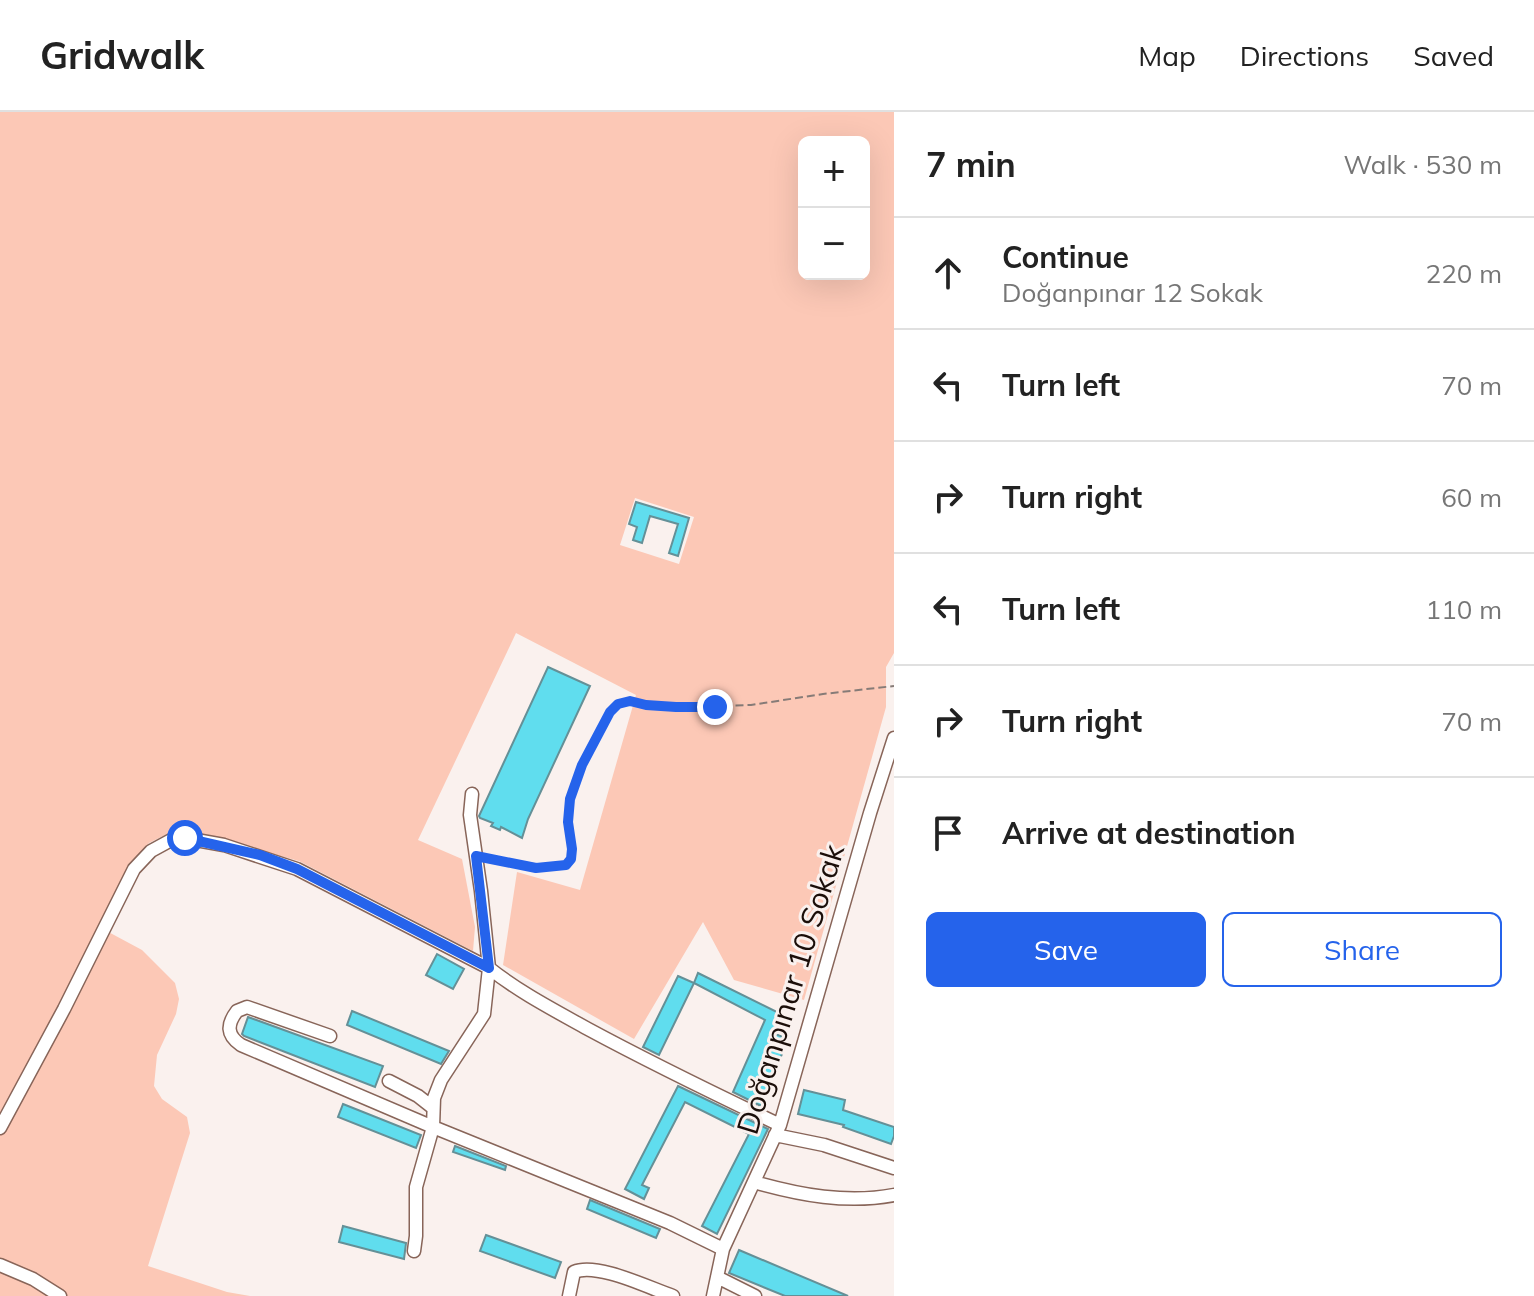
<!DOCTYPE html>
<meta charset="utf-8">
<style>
:root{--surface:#fff;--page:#f6f6f6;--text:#222;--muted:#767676;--line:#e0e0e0;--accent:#2563eb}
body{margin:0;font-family:Mulish,sans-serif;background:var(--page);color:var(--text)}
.controls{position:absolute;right:24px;top:24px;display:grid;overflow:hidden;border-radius:12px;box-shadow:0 8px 32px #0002}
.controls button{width:72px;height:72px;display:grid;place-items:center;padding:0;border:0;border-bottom:2px solid var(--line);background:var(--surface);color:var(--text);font:40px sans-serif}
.stop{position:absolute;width:24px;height:24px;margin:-18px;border:6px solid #2563eb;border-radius:50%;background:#fff}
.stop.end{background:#2563eb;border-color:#fff;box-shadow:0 2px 8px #0008}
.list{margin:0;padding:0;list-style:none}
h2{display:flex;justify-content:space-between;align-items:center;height:104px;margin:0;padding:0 32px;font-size:34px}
h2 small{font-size:26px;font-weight:400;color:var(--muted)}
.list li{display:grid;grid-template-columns:52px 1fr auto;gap:24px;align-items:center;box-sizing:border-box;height:112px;padding:0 32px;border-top:2px solid var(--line)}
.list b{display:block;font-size:30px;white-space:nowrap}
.list p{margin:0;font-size:26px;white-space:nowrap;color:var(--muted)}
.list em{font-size:26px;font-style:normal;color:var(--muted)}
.actions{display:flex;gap:16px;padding:24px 32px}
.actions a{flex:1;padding:18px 0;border:2px solid var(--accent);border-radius:12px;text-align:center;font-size:28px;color:var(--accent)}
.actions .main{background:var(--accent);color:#fff}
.icon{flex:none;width:44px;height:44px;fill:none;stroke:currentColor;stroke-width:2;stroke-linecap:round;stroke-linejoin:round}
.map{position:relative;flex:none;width:894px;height:1184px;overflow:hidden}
header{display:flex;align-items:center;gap:48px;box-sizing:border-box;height:112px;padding:0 40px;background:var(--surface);border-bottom:2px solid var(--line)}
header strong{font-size:38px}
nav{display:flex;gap:44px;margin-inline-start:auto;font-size:28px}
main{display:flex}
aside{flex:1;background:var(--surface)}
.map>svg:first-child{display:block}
.green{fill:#fcc8b6;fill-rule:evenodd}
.building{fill:#60ddee;stroke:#649097;stroke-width:2}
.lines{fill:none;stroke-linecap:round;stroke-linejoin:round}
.minor-casing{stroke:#886559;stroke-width:15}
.path{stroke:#867b77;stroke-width:2;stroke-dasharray:8 4;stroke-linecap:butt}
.minor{stroke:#fff;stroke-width:12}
.route{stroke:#2563eb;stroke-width:10}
.labels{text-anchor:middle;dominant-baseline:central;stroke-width:6;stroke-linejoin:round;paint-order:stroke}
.street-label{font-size:30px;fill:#1b0e09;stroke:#faf1ee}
</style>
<header>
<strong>Gridwalk</strong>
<nav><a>Map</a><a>Directions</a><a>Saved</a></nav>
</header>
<main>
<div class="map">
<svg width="894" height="1184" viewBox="0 0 894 1184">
<rect width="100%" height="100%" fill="#faf1ee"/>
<path class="green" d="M0 0H894V541L886 555V595L804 888 734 868 703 810 634 927 503 853 517 760 580 778 636 583 516 521 418 728 462 747 475 815 473 839 299 749 193 720 169 721 149 731 125 762 101 816 142 838 175 871 179 887 176 902 157 943 154 974 162 987 187 1005 190 1021 148 1154 227 1180 250 1184H0ZM804 30H864V162H804ZM635 386 694 405 679 452 620 433Z"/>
<path class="building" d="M636 390 689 406 678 444 669 441 678 412 650 404 642 431 633 428 637 415 629 412Z
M548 555 590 574 528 707 522 726 501 715 500 718 491 714 493 711 480 706 479 704Z
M437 842 464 857 453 877 426 863Z
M698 861 781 902 773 921 788 927 761 994 733 980 765 908 694 871Z
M678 864 694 871 659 943 643 935Z
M352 899 449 939 441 952 347 913Z
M248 905 383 954 375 975 244 924 242 922Z
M678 974 768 1017 717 1122 702 1114 749 1022 685 990 642 1073 649 1076 644 1087 625 1077Z
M804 978 845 988 843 998 894 1015V1024L891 1032 843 1015 844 1013 798 1002Z
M343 992 421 1023 416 1036 338 1005Z
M455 1034 506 1054 505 1058 453 1040Z
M590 1088 660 1117 656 1126 587 1097Z
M343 1114 406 1131 404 1147 339 1130Z
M486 1123 561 1150 555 1166 480 1139Z
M739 1138 848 1184H785L729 1161Z"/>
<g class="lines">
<g class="minor-casing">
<path id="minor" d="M330 924 247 895 237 899C227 912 226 923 241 933L433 1015 670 1111 723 1137
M389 969 418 984 432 995
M0 1016 64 897 134 757 151 739 173 727 185 726 224 733 297 757 489 856C519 880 554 898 588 917 651 951 715 982 780 1013
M775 1023 824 1033 894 1056
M754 1070C800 1083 847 1092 894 1083
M414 1139 416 1124V1075L433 1015 434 986 441 968 484 902 489 856 481 779 470 703 472 682
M0 1153 33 1167 60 1184
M717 1165 755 1184
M569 1184 574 1160C597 1150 649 1176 673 1184
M713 1184 723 1137 780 1013 870 701 894 626"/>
</g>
<path class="path" d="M489 747 536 756 566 753 571 747 572 737 568 710 570 687 582 653 610 600 618 592 630 589 646 593 676 595 751 593 823 582 894 574"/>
<use href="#minor" class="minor"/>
</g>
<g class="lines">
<path class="route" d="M185 726 260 743 297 757 489 856 476 744 536 756 566 753 571 747 572 737 568 710 570 687 582 653 610 600 618 592 630 589 646 593 676 595H715"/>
</g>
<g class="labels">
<g class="street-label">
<text transform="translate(790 877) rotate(-73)">Doğanpınar 10 Sokak</text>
</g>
</g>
</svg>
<div class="controls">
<button>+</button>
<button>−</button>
</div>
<div class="stop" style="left:185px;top:726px"></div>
<div class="stop end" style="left:715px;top:595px"></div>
</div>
<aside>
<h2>7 min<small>Walk · 530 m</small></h2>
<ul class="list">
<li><svg class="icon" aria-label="ahead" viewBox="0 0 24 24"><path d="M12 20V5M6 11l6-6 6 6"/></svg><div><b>Continue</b><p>Doğanpınar 12 Sokak</p></div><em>220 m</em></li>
<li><svg class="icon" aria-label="left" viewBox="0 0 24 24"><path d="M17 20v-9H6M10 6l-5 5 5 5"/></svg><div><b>Turn left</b></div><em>70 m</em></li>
<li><svg class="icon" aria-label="right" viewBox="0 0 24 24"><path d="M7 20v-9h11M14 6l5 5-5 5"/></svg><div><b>Turn right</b></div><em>60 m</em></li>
<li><svg class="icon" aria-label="left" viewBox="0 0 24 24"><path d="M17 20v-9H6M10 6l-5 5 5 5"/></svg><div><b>Turn left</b></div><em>110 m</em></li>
<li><svg class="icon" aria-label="right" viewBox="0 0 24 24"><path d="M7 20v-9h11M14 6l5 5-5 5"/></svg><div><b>Turn right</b></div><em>70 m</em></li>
<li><svg class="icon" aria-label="arrive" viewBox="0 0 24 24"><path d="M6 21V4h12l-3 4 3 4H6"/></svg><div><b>Arrive at destination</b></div></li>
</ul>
<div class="actions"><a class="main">Save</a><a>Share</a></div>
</aside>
</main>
